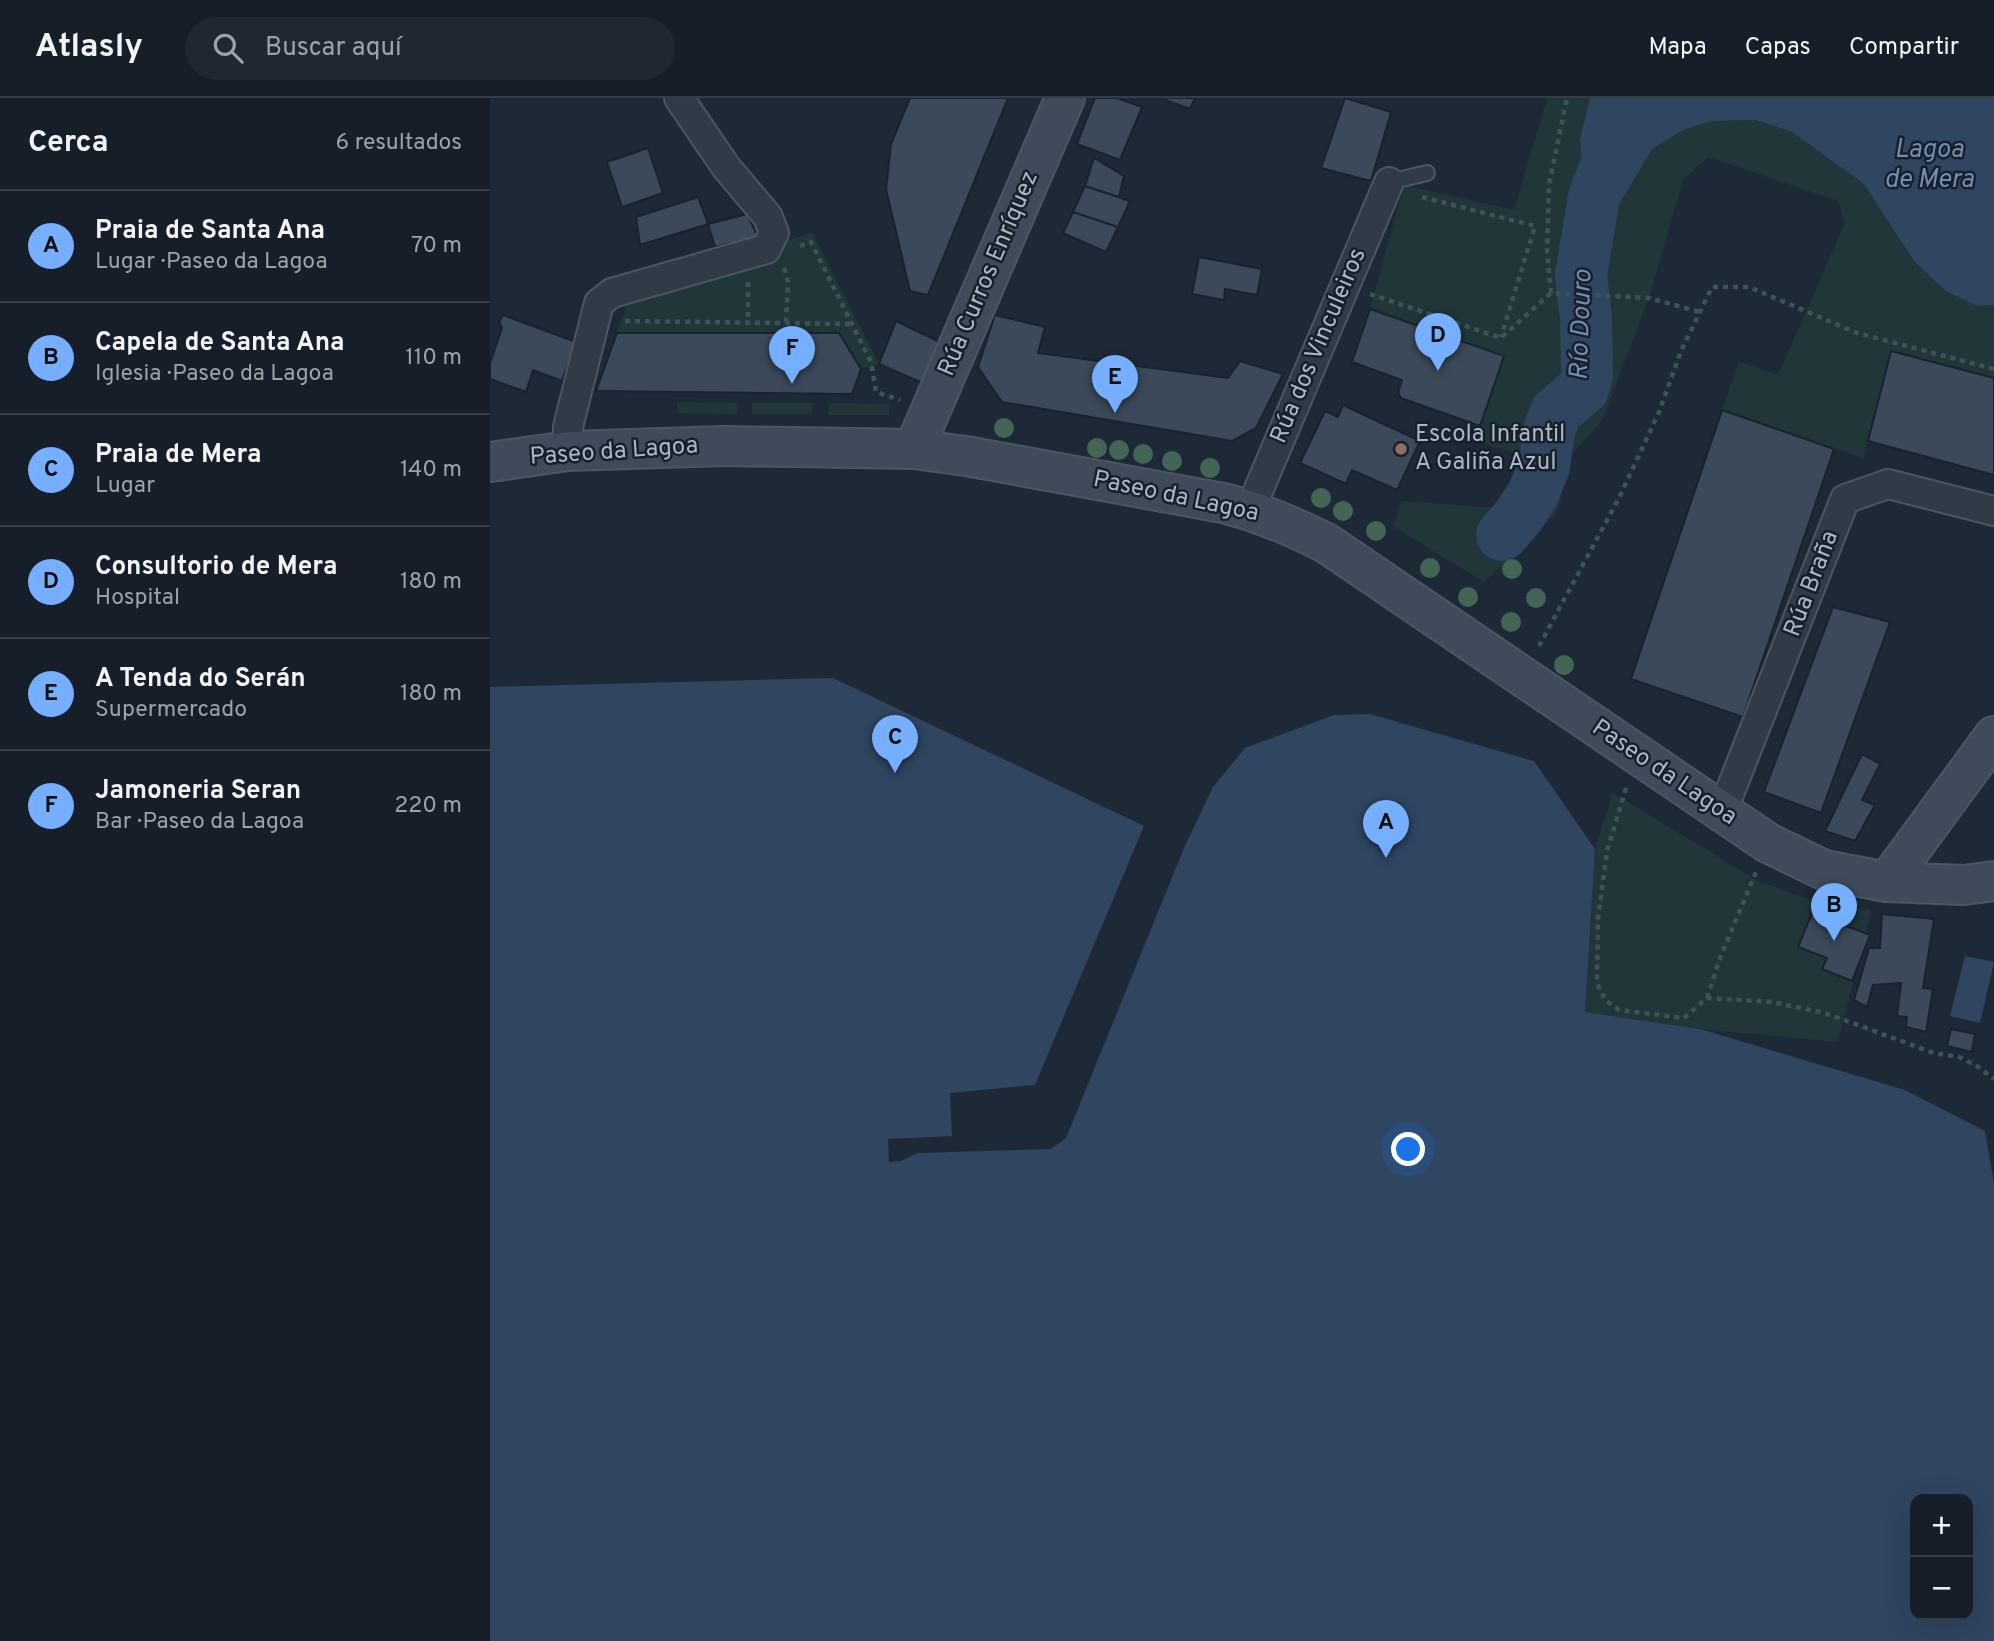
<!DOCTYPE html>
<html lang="es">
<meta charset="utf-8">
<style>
:root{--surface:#161f29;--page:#1f2731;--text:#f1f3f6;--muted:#9ea2a8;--line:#353d46;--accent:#76afff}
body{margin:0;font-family:Overpass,sans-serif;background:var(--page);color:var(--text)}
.controls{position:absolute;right:21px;bottom:21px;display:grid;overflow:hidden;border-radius:14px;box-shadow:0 7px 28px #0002}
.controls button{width:63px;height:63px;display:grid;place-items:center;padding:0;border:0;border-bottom:2px solid var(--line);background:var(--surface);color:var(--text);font:35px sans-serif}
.you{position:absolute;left:919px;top:1052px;width:24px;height:24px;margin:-18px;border:5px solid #fff;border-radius:50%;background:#1a73e8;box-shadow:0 0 0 10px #1a73e833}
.badge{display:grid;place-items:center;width:46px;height:46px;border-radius:50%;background:var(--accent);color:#111;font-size:23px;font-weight:700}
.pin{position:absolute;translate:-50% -58px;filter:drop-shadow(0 2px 4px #0008)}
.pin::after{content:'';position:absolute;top:37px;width:24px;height:21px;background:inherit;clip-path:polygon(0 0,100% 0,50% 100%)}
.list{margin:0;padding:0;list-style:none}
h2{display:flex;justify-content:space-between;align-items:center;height:91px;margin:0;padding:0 28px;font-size:30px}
h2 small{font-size:23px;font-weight:400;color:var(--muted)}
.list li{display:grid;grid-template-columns:46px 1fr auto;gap:21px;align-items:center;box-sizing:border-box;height:112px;padding:0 28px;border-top:2px solid var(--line)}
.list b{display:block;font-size:26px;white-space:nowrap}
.list p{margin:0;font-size:23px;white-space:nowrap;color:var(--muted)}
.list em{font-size:23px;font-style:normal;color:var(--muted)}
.icon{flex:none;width:38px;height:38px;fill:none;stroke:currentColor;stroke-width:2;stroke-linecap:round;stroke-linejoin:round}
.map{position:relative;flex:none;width:1504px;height:1543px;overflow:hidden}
header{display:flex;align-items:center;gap:42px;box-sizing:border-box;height:98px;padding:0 35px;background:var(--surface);border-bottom:2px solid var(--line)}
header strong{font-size:33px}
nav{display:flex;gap:38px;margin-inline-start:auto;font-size:24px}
.search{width:490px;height:63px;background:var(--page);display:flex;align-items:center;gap:18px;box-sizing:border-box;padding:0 24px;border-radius:38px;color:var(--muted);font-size:26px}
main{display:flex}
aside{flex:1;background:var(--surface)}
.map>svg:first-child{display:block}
.green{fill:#203638}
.water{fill:#2f4560;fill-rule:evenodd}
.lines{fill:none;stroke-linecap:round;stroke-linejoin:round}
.river{stroke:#2f4560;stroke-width:52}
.building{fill:#3b495a;stroke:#19222e;stroke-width:2}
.lane-casing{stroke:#4c5663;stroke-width:18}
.street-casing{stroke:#4c5663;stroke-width:32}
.secondary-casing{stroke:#4c5663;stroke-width:42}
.path{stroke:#3d5356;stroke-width:4.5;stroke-dasharray:5 5;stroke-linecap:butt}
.lane{stroke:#313b47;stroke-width:14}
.street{stroke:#313b47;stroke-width:28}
.secondary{stroke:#3f4a5b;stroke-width:38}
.tree{fill:#436554}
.education-dot{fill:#8d6e63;stroke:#17202c;stroke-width:2.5}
.labels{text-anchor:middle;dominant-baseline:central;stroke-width:5;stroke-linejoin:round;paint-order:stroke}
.street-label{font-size:24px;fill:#abb6c5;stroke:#17202c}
.poi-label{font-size:24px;fill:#abb6c5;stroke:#17202c;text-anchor:start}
.water-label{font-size:26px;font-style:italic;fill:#718eb0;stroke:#17202c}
</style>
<header>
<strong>Atlasly</strong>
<div class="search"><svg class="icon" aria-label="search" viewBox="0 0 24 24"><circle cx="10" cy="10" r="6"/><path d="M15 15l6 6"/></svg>Buscar aquí</div>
<nav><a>Mapa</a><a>Capas</a><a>Compartir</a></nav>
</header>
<main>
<aside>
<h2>Cerca<small>6 resultados</small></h2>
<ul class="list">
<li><span class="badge">A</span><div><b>Praia de Santa Ana</b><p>Lugar · Paseo da Lagoa</p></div><em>70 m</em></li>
<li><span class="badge">B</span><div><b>Capela de Santa Ana</b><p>Iglesia · Paseo da Lagoa</p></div><em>110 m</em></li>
<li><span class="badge">C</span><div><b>Praia de Mera</b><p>Lugar</p></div><em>140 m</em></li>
<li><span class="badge">D</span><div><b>Consultorio de Mera</b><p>Hospital</p></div><em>180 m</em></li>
<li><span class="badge">E</span><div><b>A Tenda do Serán</b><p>Supermercado</p></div><em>180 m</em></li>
<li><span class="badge">F</span><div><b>Jamoneria Seran</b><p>Bar · Paseo da Lagoa</p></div><em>220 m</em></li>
</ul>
</aside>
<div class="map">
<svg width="1504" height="1543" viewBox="0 0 1504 1543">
<rect width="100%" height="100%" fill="#1e2937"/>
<path class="green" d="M1057 0H1100L1090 41 1093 79 1085 115 1081 151 1085 177H1099L1111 137 1162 51 1193 32 1222 23 1266 22 1302 34 1374 86 1424 163 1487 208 1504 207V280L1401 253 1373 360 1232 312 1249 264 1288 277 1355 125 1348 103 1218 59 1193 82 1159 200 1112 323 1078 360 1068 414 994 484 903 428 912 403 1007 410 1036 360 986 342 1014 258 880 211 914 87 1024 112Z
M322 134 389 266 371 271 349 235H127L142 190 276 151Z
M187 304 247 305V316L187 315Z
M262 305H322V316H262Z
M339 305 399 306V317H338Z
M1123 695 1268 783 1324 803 1381 812 1348 944 1210 931 1095 914 1105 751Z"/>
<path class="water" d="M1100 0H1504V207L1487 208 1456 193 1424 163 1374 86 1302 34 1266 22 1222 23 1193 32 1162 51 1111 137 1099 178 1085 177 1081 151 1085 115 1093 79 1090 41Z
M343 580 654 728 545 987 460 995 462 1038 398 1041 399 1064 411 1063 428 1055 561 1051 576 1040 694 750 723 689 755 650 844 617 880 616 1044 663 1105 751 1095 914 1210 931 1415 992 1495 1033 1504 1085V1543H0V589ZM1425 1401H1478V1517H1425Z
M1475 858 1504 864 1490 925 1460 918Z"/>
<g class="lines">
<path class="river" d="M1012 437 1028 419 1043 396 1054 369 1059 333 1066 314 1093 291 1097 277 1096 220 1091 177 1104 99 1142 0"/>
</g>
<path class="building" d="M420 0H518L438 197 420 193 396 91 401 46Z
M605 0H627L652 9 630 62 587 46Z
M670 0H705L700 11Z
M855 0 901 14 881 83 831 70Z
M158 50 173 95 132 109 117 64Z
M604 60 634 78 629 99 595 88Z
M595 88 640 103 628 129 583 114Z
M208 99 218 126 150 147 146 119Z
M583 114 628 129 616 154 573 135Z
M257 116 268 139 225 149 218 126Z
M709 159 772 171 767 197 735 191 734 202 702 196Z
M880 211 1014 258 990 328 911 300 908 294 912 282 862 264Z
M13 217 86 244 72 283 43 272 36 294 0 281V265L12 230 9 224Z
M505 217 555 229 548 255 738 280 750 263 793 276 766 330 742 343 512 304 488 269Z
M406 223 454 246 437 287 389 266Z
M127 235H349L371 271 362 296 106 293Z
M1401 253 1504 280V377L1378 343Z
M853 307 930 343 907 392 862 372 856 386 810 365 835 313 848 319Z
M1232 312 1344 351 1253 619 1141 581Z
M1343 509 1400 524 1331 715 1274 694Z
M1372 656 1390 666 1372 702 1385 707 1365 743 1335 733Z
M1322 815 1380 837 1362 883 1332 871 1337 860 1308 849Z
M1392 816 1444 821 1433 890 1443 891 1436 934 1416 929 1417 919 1407 918 1411 885 1383 887 1377 909 1364 902 1379 850H1390Z
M1461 931 1485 936 1482 954 1457 948Z"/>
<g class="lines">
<g class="lane-casing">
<path id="lane" d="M899 84 937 75"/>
</g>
<g class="street-casing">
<path id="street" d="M78 353V329L109 205 122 195 276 151 284 135 278 119 236 69 189 0
M760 412 899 84
M1232 714 1355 401 1398 386 1504 413"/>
</g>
<g class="secondary-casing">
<path id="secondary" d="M424 351 575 0
M0 364 78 353 234 348 424 351 476 358 733 405C770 414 802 428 836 445L1278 745 1334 772 1397 784 1474 787 1504 783
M1397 784 1504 638"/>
</g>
<path class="path" d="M932 99 1045 128 1011 239
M310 148 321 144 381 264 386 294 410 302
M294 170 298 184 296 225
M258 184V225
M1061 195 1057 155 1059 87 1077 0
M880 196 1011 240 1061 195 1159 200 1210 214
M135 223 362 226
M1049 548 1129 400 1169 314 1191 253 1222 189H1259L1367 235 1504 271
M1136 690 1117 753 1108 820 1107 885 1115 902 1129 912 1194 920 1217 900 1282 904 1335 915 1444 955 1469 959 1487 968 1504 981
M1217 900 1230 860 1266 774"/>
<use href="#lane" class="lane"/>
<use href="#street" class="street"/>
<use href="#secondary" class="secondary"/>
</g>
<g class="tree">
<circle cx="514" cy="330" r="10"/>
<circle cx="607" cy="350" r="10"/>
<circle cx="629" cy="352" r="10"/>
<circle cx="653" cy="356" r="10"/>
<circle cx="682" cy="363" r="10"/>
<circle cx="720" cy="370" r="10"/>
<circle cx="831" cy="400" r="10"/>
<circle cx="853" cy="413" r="10"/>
<circle cx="886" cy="433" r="10"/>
<circle cx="940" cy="470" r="10"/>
<circle cx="1022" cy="471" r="10"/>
<circle cx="978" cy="499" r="10"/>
<circle cx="1046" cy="500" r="10"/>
<circle cx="1021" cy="524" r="10"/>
<circle cx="1074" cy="567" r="10"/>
</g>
<circle class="education-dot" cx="911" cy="351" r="7"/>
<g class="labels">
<g class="street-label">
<text transform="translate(499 176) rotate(-67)">Rúa Curros Enríquez</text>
<text transform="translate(829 248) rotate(-67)">Rúa dos Vinculeiros</text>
<text transform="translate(124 354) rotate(-4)">Paseo da Lagoa</text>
<text transform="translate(686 399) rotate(12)">Paseo da Lagoa</text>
<text transform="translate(1322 486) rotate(-69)">Rúa Braña</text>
<text transform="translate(1174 675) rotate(34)">Paseo da Lagoa</text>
</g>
<g class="poi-label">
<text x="925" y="337">Escola Infantil<tspan x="925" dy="28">A Galiña Azul</tspan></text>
</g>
<g class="water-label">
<text x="1439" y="52">Lagoa<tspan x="1439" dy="30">de Mera</tspan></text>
<text transform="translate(1092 227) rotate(-88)">Río Douro</text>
</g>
</g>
</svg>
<div class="controls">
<button>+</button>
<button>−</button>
</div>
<div class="you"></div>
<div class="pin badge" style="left:896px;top:760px">A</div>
<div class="pin badge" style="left:1344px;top:843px">B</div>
<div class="pin badge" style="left:405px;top:675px">C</div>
<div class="pin badge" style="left:948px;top:273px">D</div>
<div class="pin badge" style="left:625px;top:315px">E</div>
<div class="pin badge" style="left:302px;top:286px">F</div>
</div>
</main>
